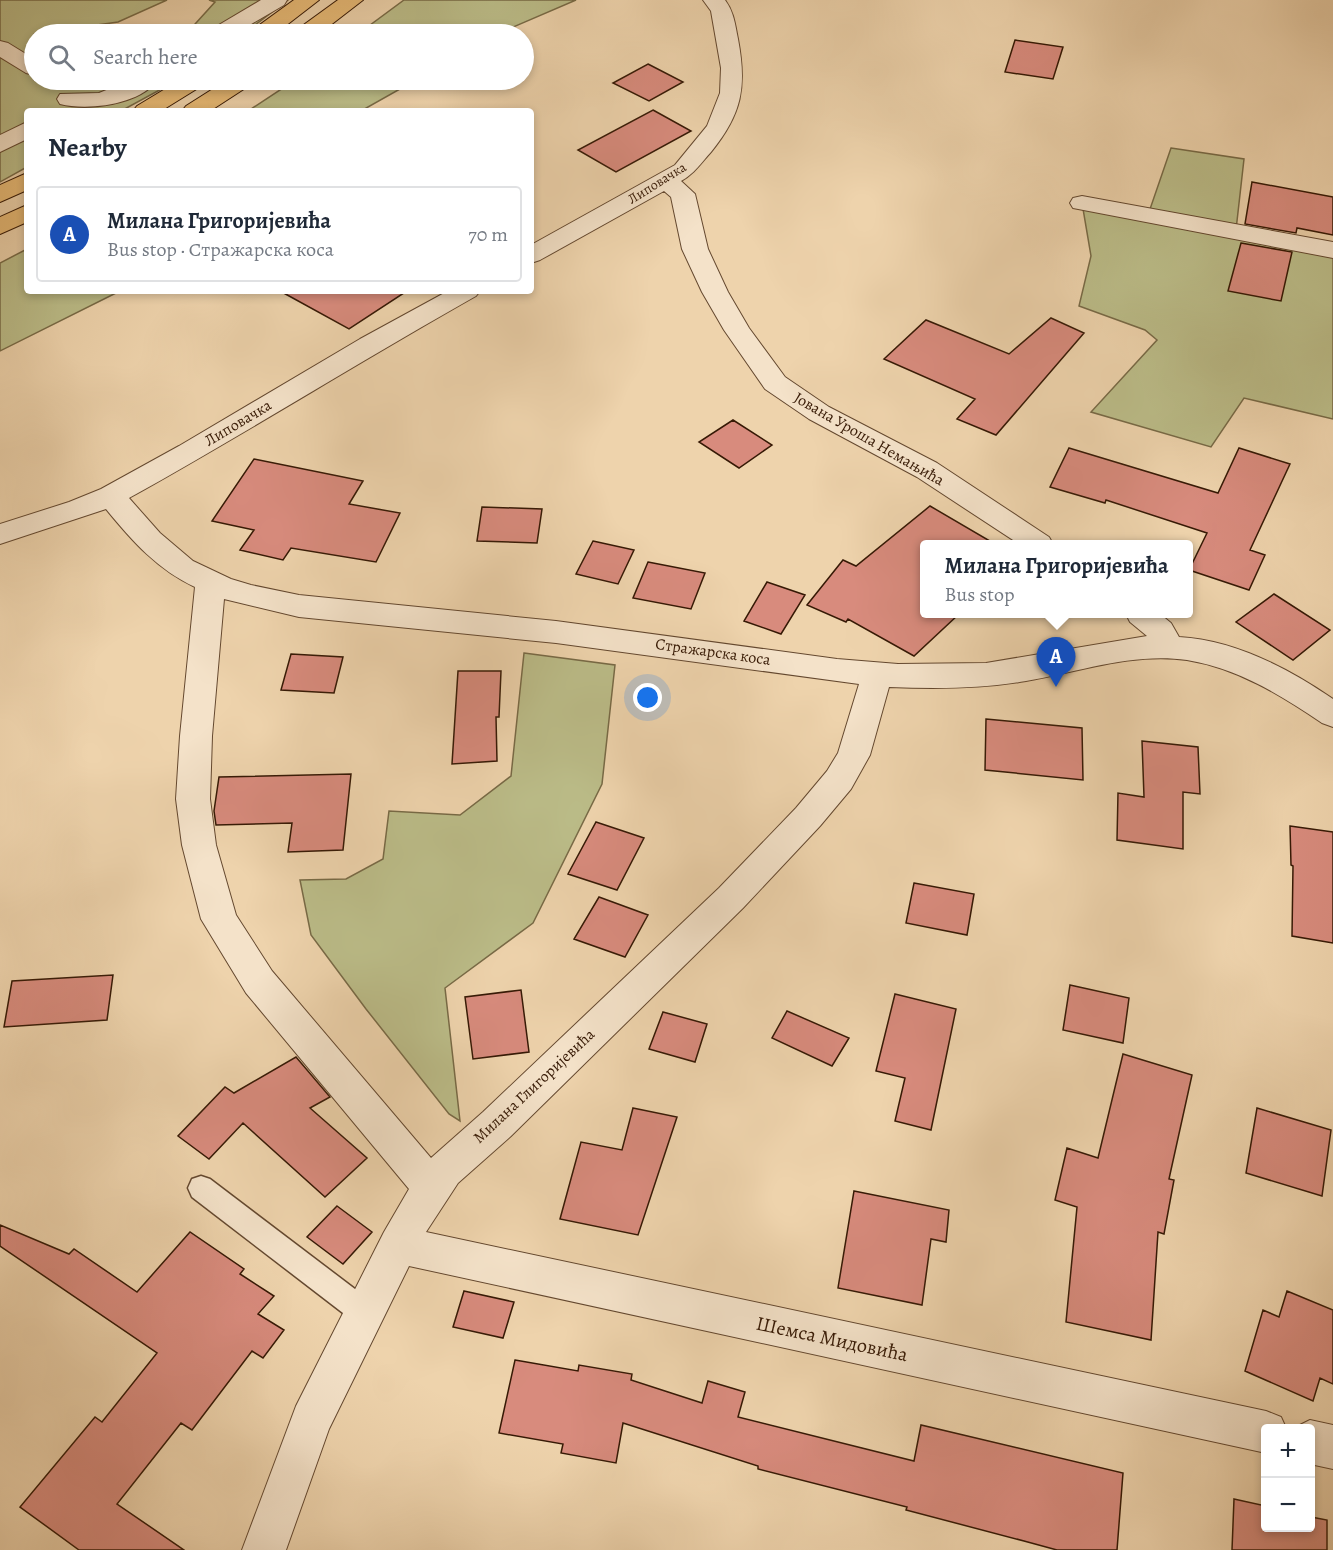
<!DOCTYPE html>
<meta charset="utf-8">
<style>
:root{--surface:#fff;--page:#f2f2f3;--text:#1f2937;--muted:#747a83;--line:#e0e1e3;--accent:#8f2418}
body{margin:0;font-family:Alegreya,serif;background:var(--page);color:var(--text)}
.controls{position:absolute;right:18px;bottom:18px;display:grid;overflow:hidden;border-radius:6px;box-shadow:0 3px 9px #0003}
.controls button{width:54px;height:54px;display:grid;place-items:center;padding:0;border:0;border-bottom:2px solid var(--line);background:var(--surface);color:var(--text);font:30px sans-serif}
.you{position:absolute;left:648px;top:698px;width:21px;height:21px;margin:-15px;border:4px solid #fff;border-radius:50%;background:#1a73e8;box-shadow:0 0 0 9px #1a73e833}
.badge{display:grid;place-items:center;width:39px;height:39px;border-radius:50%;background:var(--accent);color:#fff;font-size:20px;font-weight:700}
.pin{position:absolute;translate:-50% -50px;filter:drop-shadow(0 2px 3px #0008)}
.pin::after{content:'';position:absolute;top:32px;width:21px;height:18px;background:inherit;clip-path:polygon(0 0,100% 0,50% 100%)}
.popup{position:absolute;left:920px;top:540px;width:273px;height:78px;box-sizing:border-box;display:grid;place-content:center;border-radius:6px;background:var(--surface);filter:drop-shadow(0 2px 4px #0005);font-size:20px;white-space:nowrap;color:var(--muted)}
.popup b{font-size:22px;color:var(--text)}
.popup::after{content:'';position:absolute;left:50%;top:100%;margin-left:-12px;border:12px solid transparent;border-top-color:var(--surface)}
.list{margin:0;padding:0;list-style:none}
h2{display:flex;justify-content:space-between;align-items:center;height:78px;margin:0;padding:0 24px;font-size:26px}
h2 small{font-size:20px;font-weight:400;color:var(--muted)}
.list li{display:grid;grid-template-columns:39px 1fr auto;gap:18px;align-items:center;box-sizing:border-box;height:96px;margin:0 12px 12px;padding:0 12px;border:2px solid var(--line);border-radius:6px}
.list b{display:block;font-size:22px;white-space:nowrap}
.list p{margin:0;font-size:20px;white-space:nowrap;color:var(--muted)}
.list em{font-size:20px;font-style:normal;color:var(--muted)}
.icon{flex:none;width:33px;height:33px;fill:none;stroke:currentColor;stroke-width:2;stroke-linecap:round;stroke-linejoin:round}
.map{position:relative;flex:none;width:1333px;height:1550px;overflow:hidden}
.search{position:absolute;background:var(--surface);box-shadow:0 3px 9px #0003;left:24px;top:24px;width:510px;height:66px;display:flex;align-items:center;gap:15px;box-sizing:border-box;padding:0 21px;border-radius:33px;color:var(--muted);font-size:22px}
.panel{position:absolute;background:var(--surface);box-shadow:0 3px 9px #0003;left:24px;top:108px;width:510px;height:186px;border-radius:6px}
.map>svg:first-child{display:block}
.green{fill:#bbbc88;stroke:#786a46;stroke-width:1.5}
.building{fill:#d88b7d;stroke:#361905;stroke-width:1.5}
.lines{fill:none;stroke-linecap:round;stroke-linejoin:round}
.lane-casing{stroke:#64482f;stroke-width:3}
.street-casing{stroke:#64482f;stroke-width:2}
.highway-casing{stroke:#361905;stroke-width:2}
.lane{fill:#f4e2c9;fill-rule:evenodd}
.street{fill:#f4e2c9;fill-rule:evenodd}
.highway{fill:#e7ba76;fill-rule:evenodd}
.labels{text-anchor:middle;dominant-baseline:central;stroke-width:4.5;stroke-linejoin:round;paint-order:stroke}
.far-street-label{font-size:14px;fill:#361905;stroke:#f4e2c9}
.street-label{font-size:16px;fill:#361905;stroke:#f4e2c9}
.near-street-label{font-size:20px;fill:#361905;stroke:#f4e2c9}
</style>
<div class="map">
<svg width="1333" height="1550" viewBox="0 0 1333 1550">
<rect width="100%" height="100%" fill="#eed3ac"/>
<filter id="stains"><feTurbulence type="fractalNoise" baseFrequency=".00333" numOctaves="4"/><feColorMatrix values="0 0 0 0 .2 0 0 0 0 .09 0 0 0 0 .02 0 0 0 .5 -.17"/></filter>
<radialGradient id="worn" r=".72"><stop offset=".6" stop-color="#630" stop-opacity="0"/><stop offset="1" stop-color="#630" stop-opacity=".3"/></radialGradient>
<path class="green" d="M0 0H167L118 22 34 34V80H178L121 111H27V167L0 182Z
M209 0H288L243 34H186L215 2Z
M404 0H576L497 34H358Z
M295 80H416L361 111H248Z
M1171 148 1244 159 1236 230 1333 250V419L1244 398 1211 447 1091 412 1157 340 1145 330 1079 306 1091 256 1082 203 1148 215Z
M27 249V291H120L0 351V263Z
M524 653 615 665 602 784 533 923 445 988 460 1121 449 1114 366 1009 311 935 300 880 346 879 383 859 389 811 460 815 511 776Z"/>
<path class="building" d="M1015 40 1063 47 1053 79 1005 72Z
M648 64 683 82 649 101 613 83Z
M653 110 691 131 616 172 578 150Z
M1252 182 1333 197V235L1297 228 1296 233 1245 224Z
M1241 243 1292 252 1281 301 1228 291Z
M280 291H407L349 329Z
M1051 318 1084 333 996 435 957 419 975 399 884 359 926 320 1009 354Z
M733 420 772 445 739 468 699 442Z
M1069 448 1218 493 1239 448 1290 464 1250 550 1265 555 1249 590 1189 570 1207 533 1106 500 1105 503 1050 487Z
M254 459 363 481 349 504 400 513 376 562 291 548 283 560 240 550 254 530 212 521Z
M930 506 995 544H924V614H959L914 656 848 619 846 622 807 605 843 560 856 566Z
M482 507 542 509 537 543 477 541Z
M593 541 634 550 618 584 576 574Z
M648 562 705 573 691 609 633 598Z
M767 582 805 595 781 634 744 621Z
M1274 594 1330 630 1293 660 1236 622Z
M291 654 343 657 334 693 281 690Z
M458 671H501L499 717H496L497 761 452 764Z
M986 719 1082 728 1083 780 985 770Z
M1142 741 1198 747 1200 794 1183 792V849L1117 840 1118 793 1144 797Z
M351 774 343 850 288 852 292 823 216 825 214 811 219 777Z
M596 822 644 838 617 890 568 874Z
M1290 826 1333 832V943L1292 936 1293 866 1291 865Z
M914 883 974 894 967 935 906 923Z
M599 897 648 915 625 957 574 939Z
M113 975 107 1020 4 1027 12 981Z
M1070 985 1129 998 1123 1043 1063 1030Z
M521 990 529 1052 473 1059 465 997Z
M895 994 956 1009 931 1130 895 1121 905 1078 876 1071Z
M787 1011 849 1038 832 1066 772 1038Z
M663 1012 707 1024 695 1062 649 1049Z
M1123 1054 1192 1075 1169 1179 1174 1180 1164 1234 1158 1232 1151 1340 1066 1322 1077 1207 1055 1200 1067 1148 1098 1158Z
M296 1057 330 1097 310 1108 367 1158 325 1197 243 1123 209 1159 178 1136 225 1087 234 1093Z
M633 1108 677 1117 638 1235 560 1219 581 1142 622 1150Z
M1257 1108 1331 1130 1322 1196 1246 1173Z
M854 1191 949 1210 946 1242 931 1239 922 1305 838 1288Z
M337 1206 372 1232 343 1264 307 1237Z
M0 1225 69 1254 74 1249 137 1292 190 1232 244 1269 240 1274 274 1296 258 1314 284 1330 263 1358 252 1351 192 1430 181 1423 117 1504 184 1550H79L20 1507 95 1417 102 1422 157 1353 0 1246Z
M464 1291 514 1302 503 1338 453 1327Z
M1287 1291 1333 1310V1384L1320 1378 1313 1401 1245 1371 1263 1310 1279 1317Z
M515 1360 578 1371 579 1365 632 1374 631 1380 702 1403 708 1381 745 1392 738 1417 914 1461 921 1425 1123 1473 1117 1550H1057L1024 1541 906 1510 907 1507 758 1469V1466L623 1423 616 1463 561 1453 563 1444 499 1433Z
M1234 1499 1266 1506V1527H1311V1517L1327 1520V1550H1232Z"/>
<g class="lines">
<g class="lane-casing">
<path id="lane" d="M201 1176 210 1179 376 1305 380 1314 376 1323 366 1327 356 1323 192 1197 188 1188 192 1179Z"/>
</g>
<g class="street-casing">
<path id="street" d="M261 0H287L284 5 234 34H209L212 29Z
M703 0H725C734 12 735 24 738 39 747 87 742 114 711 152 701 163 694 174 681 181L695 194 708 249 728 292 749 328 785 377 829 407 937 463 1049 537 1053 544H1019L917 477 809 419 765 389 724 330 702 292 682 249 671 197 664 191 540 260 531 263V245L675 165 707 126 720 93 721 68 711 11Z
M0 41 8 43 34 59V75L26 73 0 57Z
M131 80H157C140 105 87 111 60 104L57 99 60 94 99 93Z
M27 122V139L0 152V135Z
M1082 196 1333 242V258L1073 208 1070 203 1073 198Z
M448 291H480L476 296C359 362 246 433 129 498L160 533 193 561 231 579 251 585 299 595 556 621 837 659 898 664 986 663 1147 636 1130 622 1126 614H1160L1171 623 1179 637C1234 640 1288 668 1333 699V727L1322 723C1281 695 1237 668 1187 660 1133 652 1078 672 1026 681 981 689 935 689 889 687L870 755 851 789 820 826 743 908 511 1136 458 1183 426 1232 1266 1411 1281 1417 1286 1428H1266V1453L409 1266 329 1429 286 1550H242L296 1406 384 1232 409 1189 246 993 201 919 182 845 176 799 180 736 195 587C158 570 132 541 106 509L0 544V524L69 502 101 489 179 446 360 339ZM224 599 299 617 556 643 859 684 838 753 827 771 796 808 719 888 483 1112 431 1158 272 971 236 915 216 845 210 799 212 736Z
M1310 1420 1333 1425V1469L1310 1464V1428H1294Z"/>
</g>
<g class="highway-casing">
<path id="highway" d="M294 0H319L275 34H251L254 29Z
M338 0H363L319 34H295L298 29Z
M180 80H206L203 85 161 111H133L137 106Z
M227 80H253L250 85 210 111H182L186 106Z
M27 173V190L0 202V185Z
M27 205V222L0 234V217Z"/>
</g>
<use href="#lane" class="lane"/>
<use href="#street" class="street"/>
<use href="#highway" class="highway"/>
</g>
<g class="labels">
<g class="far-street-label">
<text transform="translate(657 183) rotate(-32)">Липовачка</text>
</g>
<g class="street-label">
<text transform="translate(238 423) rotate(-31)">Липовачка</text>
<text transform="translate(869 439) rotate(30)">Јована Уроша Немањића</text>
<text transform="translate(713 652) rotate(8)">Стражарска коса</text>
<text transform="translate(534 1086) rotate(-43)">Милана Глигоријевића</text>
</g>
<g class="near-street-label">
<text transform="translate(832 1339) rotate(12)">Шемса Мидовића</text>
</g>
</g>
<rect width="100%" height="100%" filter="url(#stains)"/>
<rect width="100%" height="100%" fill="url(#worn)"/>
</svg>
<div class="controls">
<button>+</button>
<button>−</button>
</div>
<div class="you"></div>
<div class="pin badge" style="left:1056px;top:687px;background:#1a4fb4">A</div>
<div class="popup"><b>Милана Григоријевића</b>Bus stop</div>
<div class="search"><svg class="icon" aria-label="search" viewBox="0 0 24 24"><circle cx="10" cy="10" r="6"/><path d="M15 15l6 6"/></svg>Search here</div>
<section class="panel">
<h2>Nearby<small></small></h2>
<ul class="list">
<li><span class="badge" style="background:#1a4fb4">A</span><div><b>Милана Григоријевића</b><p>Bus stop · Стражарска коса</p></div><em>70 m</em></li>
</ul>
</section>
</div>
